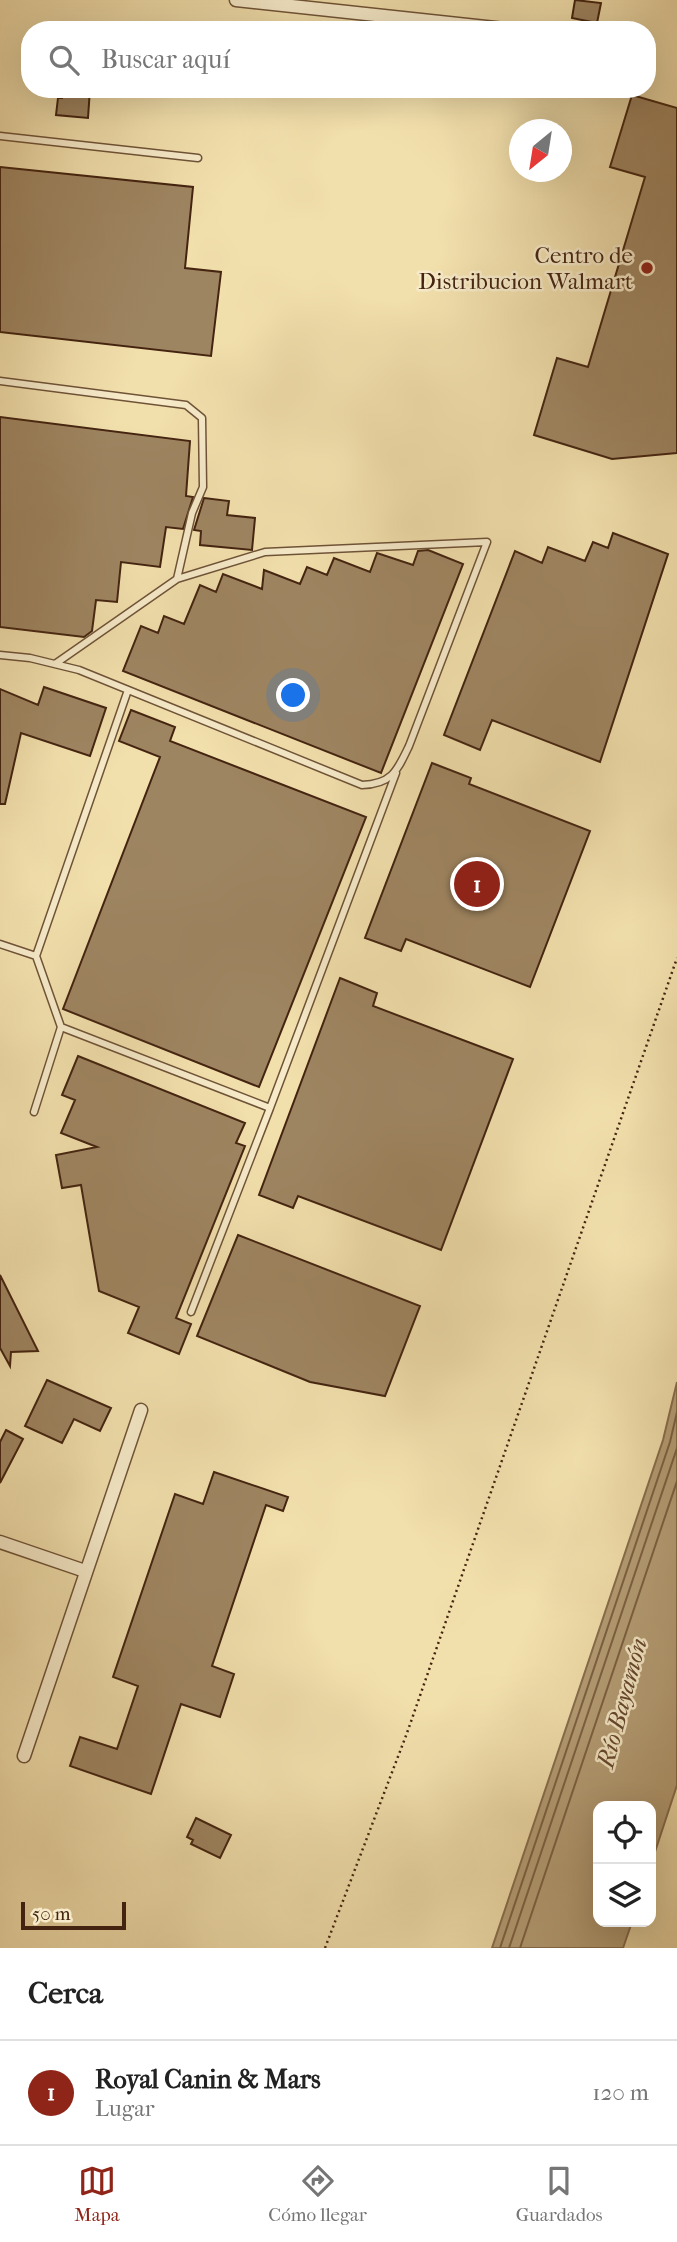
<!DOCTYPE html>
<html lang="es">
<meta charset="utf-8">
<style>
:root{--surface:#fff;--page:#f6f6f6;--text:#222;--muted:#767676;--line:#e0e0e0;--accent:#8f2418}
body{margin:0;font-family:"IM FELL French Canon",serif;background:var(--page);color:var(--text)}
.controls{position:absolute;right:21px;bottom:21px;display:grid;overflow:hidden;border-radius:14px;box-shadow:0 7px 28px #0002}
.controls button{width:63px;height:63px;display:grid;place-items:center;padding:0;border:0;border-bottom:2px solid var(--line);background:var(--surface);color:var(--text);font:35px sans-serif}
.compass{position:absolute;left:509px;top:119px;width:63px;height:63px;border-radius:50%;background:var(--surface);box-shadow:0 7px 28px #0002;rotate:210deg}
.scale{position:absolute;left:21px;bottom:18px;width:105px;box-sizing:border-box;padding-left:7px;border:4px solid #442410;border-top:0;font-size:19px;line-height:24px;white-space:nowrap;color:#442410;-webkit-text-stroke:5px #f6eac9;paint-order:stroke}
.you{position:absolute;left:294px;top:696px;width:24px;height:24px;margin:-18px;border:5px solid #fff;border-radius:50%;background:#1a73e8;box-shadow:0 0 0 10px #1a73e833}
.badge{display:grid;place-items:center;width:46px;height:46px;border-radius:50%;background:var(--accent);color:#fff;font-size:23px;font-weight:700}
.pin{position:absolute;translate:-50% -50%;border:4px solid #fff;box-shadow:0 2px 7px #0006}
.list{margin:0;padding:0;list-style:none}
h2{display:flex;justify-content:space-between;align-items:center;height:91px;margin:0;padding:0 28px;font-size:30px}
h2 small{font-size:23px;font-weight:400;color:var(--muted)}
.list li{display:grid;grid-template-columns:46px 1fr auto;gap:21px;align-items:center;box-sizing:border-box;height:105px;padding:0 28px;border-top:2px solid var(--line)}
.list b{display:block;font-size:26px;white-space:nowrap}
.list p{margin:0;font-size:23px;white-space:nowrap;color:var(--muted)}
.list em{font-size:23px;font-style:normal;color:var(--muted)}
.icon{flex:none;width:38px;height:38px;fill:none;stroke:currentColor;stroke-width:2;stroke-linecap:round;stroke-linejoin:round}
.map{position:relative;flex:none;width:677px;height:1948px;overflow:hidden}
.search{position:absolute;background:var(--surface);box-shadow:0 7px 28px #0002;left:21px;right:21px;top:21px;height:77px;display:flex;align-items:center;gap:18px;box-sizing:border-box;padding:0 24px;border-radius:28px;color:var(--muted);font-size:26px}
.sheet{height:196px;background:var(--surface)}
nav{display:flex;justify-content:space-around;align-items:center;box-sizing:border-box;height:98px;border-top:2px solid var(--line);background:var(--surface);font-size:19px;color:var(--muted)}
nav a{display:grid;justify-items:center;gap:4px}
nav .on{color:var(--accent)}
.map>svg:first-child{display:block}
.water{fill:#b69f77;stroke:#886e4e;stroke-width:2}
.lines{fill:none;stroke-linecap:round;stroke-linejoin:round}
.shore{stroke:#7d6244;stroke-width:2}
.building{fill:#9e8561;stroke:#442410;stroke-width:2}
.lane-casing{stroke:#6f5337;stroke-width:9}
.street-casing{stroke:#6f5337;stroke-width:15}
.path{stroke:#442410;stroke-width:2.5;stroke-dasharray:2 3.5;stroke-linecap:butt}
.lane{stroke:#f6eac9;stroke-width:6}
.street{stroke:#f6eac9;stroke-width:12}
.poi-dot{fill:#8f2418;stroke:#f6eac9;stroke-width:2.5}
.labels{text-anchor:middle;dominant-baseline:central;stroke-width:5;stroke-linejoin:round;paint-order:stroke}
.poi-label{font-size:23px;fill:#442410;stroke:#f6eac9;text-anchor:end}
.water-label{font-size:24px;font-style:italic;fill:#66492f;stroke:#f6eac9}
</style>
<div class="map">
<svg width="677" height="1948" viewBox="0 0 677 1948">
<rect width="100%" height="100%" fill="#f1dfac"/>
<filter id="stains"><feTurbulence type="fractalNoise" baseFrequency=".00286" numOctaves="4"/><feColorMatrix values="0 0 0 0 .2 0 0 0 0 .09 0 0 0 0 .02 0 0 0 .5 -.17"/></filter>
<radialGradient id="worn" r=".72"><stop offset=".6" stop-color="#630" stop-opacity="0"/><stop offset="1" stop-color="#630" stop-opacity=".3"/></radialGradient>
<path class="water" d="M677 1382V1785L651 1864V1806H598V1922H632L623 1948H492L663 1440Z"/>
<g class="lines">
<path class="shore" d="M500 1948 670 1442 677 1412
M509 1948 677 1448
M520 1948 677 1481"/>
</g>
<path class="building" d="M575 0 601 3 597 23 572 18Z
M63 89H90L88 118 56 115 58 98H62Z
M632 95 677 108V453L612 459 534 435 557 358 588 367 645 177 610 167Z
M0 167 193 187 185 268 221 272 211 356 0 332Z
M0 417 190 441 186 496 193 497 183 529 166 527 160 567 121 562 117 602 96 600 92 631 84 637 0 627Z
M204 498 229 501 227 515 255 518 252 550 200 545 201 531 194 530Z
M613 533 668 554 600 762 492 720 480 750 444 735 515 551 542 563 548 547 585 561 593 542 608 548Z
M428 550 463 564 381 773 123 671 141 626 158 633 164 616 184 624 200 585 216 592 223 574 262 589 264 570 300 584 307 567 327 575 334 558 370 572 377 553 413 565 418 551Z
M44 687 106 708 90 756 21 733 5 804H0V689L38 705Z
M131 710 175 727 170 741 366 817 259 1087 63 1009 160 757 119 741Z
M432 763 471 778 469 784 590 831 530 987 406 939 401 951 365 938Z
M340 978 377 993 373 1006 513 1059 441 1250 298 1196 293 1208 259 1195Z
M78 1056 245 1123 236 1143 245 1146 176 1318 191 1324 179 1354 128 1333 139 1307 99 1291 81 1185 62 1188 56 1155 97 1147 61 1133 75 1100 62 1095Z
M238 1235 420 1306 385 1396 310 1382 197 1336Z
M0 1275 38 1351 11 1352 10 1366 0 1348Z
M47 1380 111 1408 100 1431 74 1419 62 1443 25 1426Z
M6 1430 23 1439 0 1483V1442Z
M214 1472 288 1497 283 1511 266 1505 212 1666 234 1674 220 1717 181 1704 151 1794 70 1766 80 1737 117 1749 138 1686 113 1677 175 1494 203 1504Z
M196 1818 231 1835 220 1858 191 1844 193 1840 187 1837Z"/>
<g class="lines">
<g class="lane-casing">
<path id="lane" d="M0 136 198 158
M0 381 186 405 202 418 203 487 192 513 177 579 55 664
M0 655 30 658 79 670 362 785C392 784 397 771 409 746L487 542 265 552 177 579
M128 690 36 956 61 1027 270 1108 396 773
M0 944 36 956
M34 1112 61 1027
M191 1312 270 1108"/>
</g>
<g class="street-casing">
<path id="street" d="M236 0 515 30
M0 1542 85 1571
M24 1756 141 1410"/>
</g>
<path class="path" d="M325 1948 407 1733 677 958"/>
<use href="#lane" class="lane"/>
<use href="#street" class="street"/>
</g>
<circle class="poi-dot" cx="647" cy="268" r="7"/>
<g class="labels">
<g class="poi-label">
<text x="633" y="255">Centro de<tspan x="633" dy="26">Distribucion Walmart</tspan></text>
</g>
<g class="water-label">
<text transform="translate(622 1703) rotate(-75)">Río Bayamón</text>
</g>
</g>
<rect width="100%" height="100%" filter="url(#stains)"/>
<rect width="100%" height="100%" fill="url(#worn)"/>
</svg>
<div class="controls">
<button><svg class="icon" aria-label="locate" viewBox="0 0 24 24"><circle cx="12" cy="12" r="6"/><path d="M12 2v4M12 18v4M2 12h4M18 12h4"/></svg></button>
<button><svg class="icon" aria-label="layers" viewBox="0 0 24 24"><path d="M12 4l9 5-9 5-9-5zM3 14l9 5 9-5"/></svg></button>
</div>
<svg class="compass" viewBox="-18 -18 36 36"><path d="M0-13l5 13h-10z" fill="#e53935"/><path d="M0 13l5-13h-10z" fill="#767676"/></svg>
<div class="scale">50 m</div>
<div class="you"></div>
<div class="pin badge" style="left:477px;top:884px">1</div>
<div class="search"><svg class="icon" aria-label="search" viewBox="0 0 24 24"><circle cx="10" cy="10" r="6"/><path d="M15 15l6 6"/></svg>Buscar aquí</div>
</div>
<section class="sheet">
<h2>Cerca<small></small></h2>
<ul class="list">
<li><span class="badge">1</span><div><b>Royal Canin &amp; Mars</b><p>Lugar</p></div><em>120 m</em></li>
</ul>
</section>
<nav>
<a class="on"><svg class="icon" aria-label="map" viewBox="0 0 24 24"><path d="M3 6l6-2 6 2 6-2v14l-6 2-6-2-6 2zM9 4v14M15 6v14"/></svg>Mapa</a>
<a><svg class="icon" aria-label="directions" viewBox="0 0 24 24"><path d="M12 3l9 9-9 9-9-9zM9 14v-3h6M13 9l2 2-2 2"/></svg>Cómo llegar</a>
<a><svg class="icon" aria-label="saved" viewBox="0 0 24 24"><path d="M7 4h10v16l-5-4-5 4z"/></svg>Guardados</a>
</nav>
